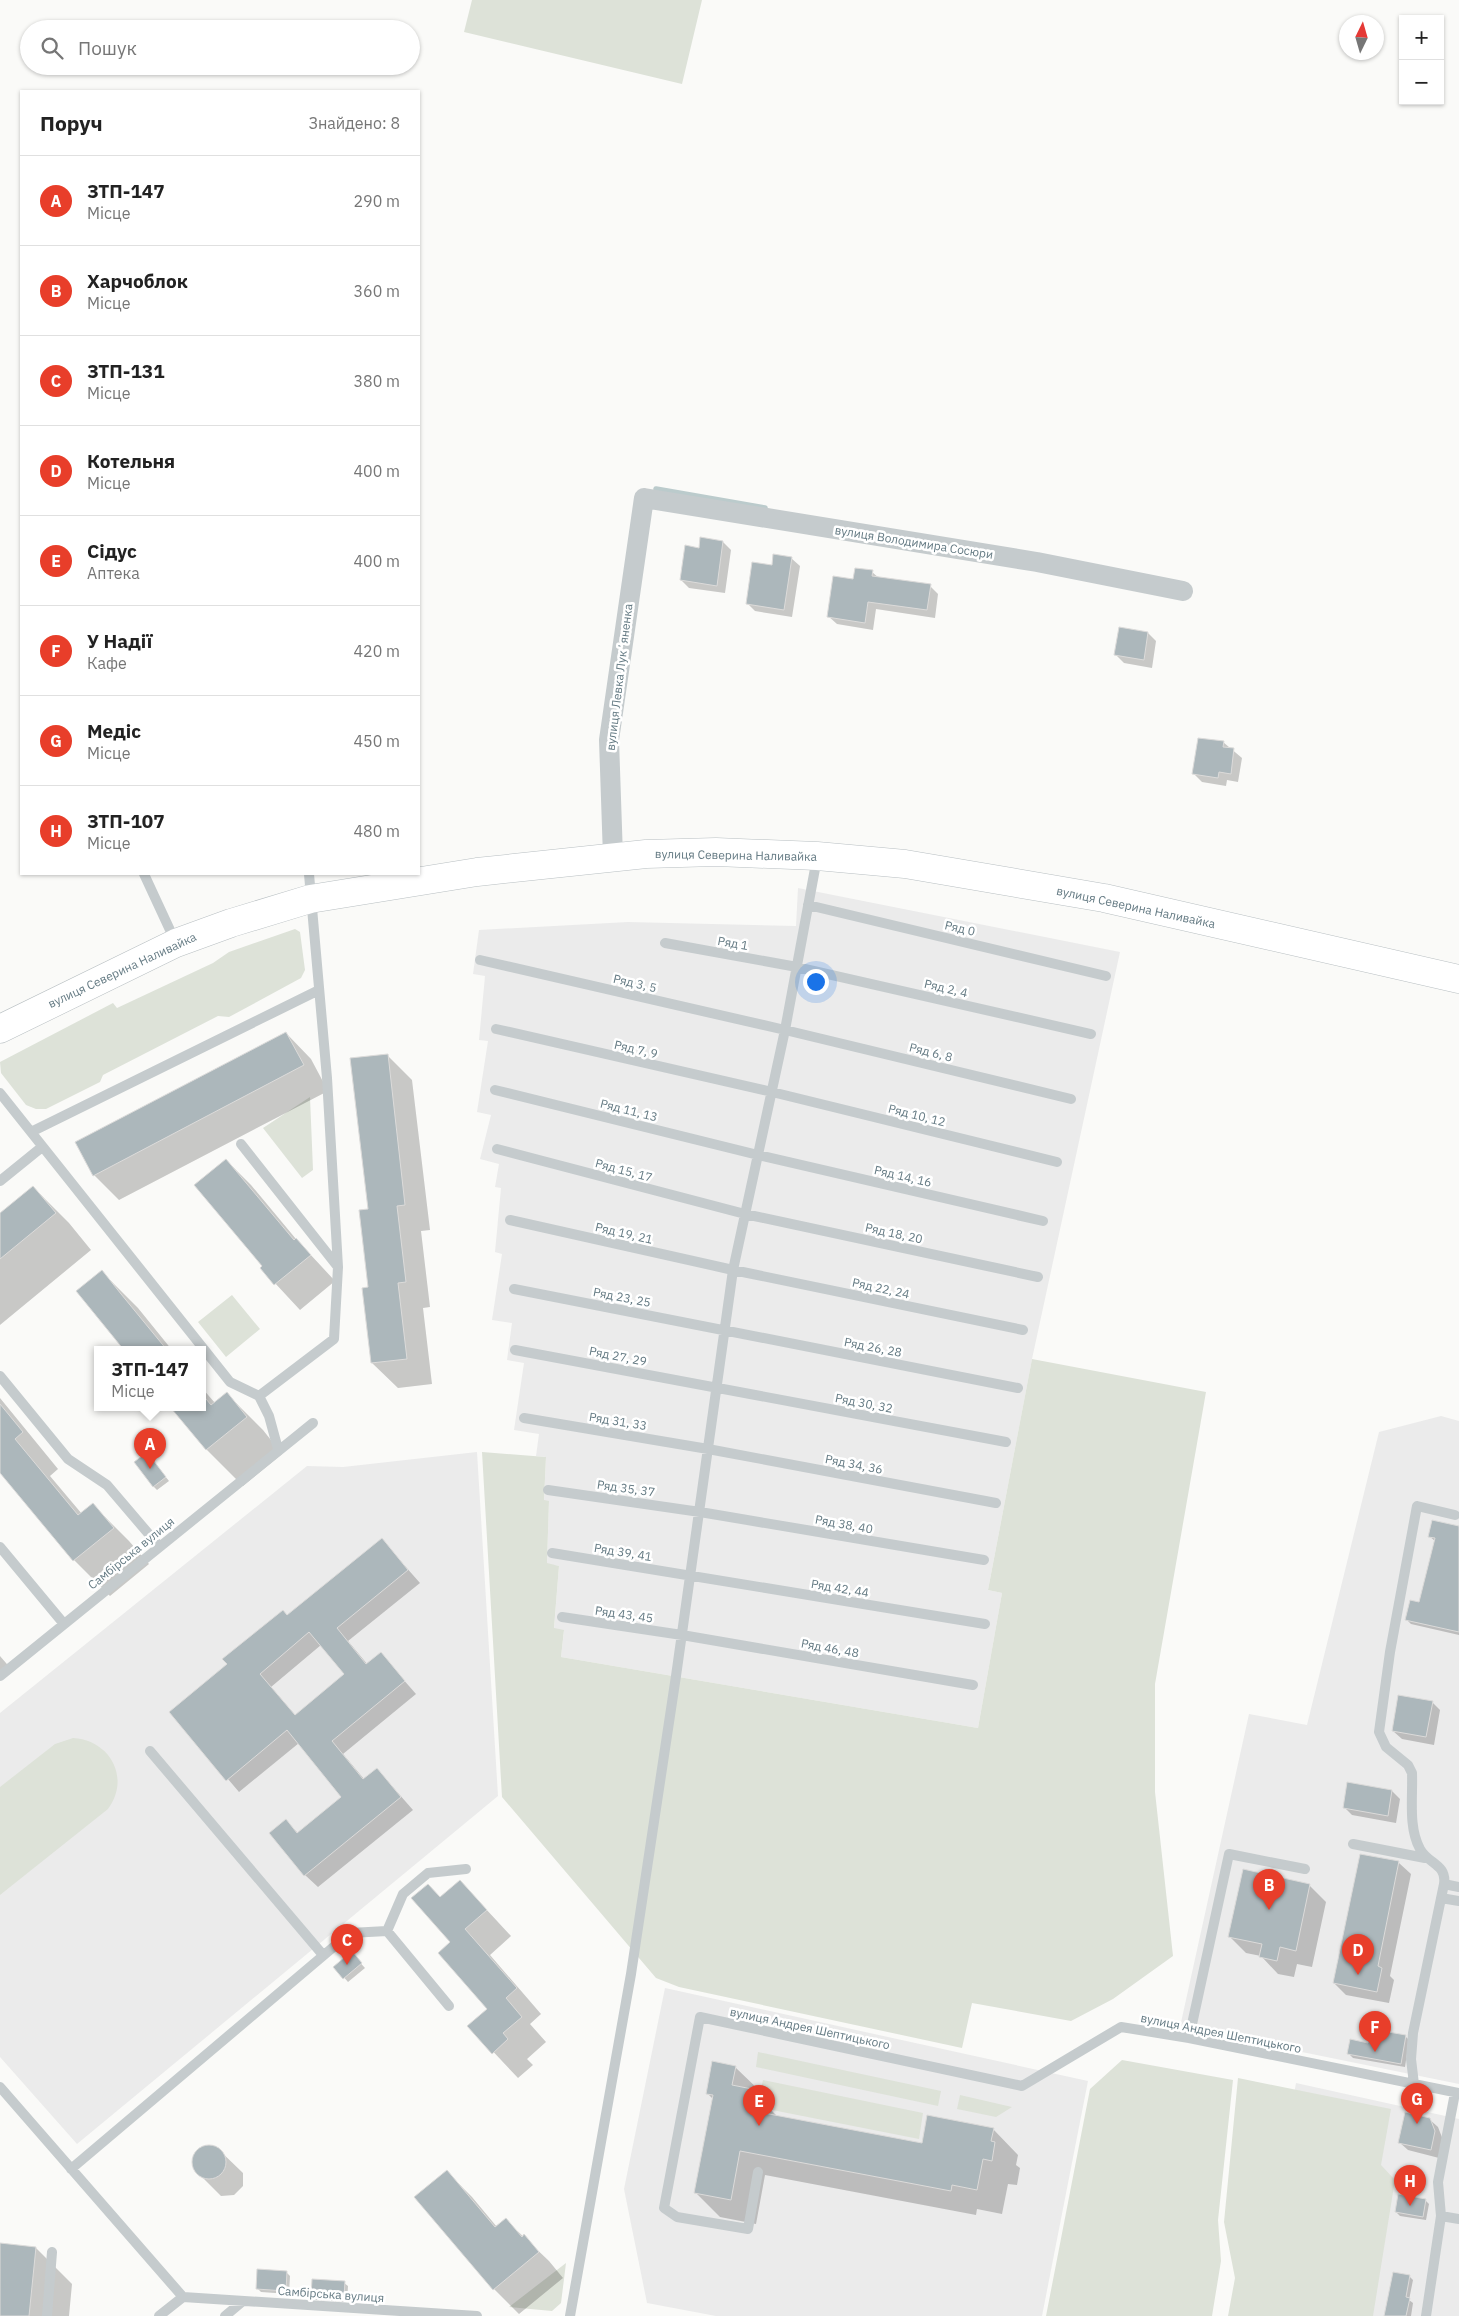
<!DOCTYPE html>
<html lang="uk">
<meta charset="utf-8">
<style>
:root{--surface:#fff;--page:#f2f2f2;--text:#222;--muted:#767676;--line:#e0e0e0;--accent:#e83e2a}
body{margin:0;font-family:"IBM Plex Sans",sans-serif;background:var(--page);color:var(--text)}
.controls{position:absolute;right:15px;top:15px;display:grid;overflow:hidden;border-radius:0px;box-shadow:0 1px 4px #0004}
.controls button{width:45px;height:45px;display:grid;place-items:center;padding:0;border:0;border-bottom:1px solid var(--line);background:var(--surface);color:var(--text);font:25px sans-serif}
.compass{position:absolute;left:1339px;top:15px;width:45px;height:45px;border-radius:50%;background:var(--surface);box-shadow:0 1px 4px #0004;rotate:5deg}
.you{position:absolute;left:815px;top:981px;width:18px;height:18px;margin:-12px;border:4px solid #fff;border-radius:50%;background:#1a73e8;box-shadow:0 0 0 8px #1a73e833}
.badge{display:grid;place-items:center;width:32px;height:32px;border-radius:50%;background:var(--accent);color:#fff;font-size:16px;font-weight:700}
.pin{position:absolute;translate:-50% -41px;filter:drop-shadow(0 1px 2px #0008)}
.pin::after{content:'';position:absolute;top:26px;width:18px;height:15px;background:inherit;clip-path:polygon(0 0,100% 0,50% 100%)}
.popup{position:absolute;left:94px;top:1346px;width:112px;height:65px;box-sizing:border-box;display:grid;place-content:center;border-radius:0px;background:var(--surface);filter:drop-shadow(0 1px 4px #0005);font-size:16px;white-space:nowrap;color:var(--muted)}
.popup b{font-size:19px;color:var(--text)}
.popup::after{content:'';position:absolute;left:50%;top:100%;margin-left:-10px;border:10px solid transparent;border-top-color:var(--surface)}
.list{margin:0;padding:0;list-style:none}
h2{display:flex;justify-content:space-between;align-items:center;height:65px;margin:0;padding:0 20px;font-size:21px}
h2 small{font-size:16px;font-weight:400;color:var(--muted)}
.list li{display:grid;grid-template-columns:32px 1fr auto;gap:15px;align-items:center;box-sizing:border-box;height:90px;padding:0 20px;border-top:1px solid var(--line)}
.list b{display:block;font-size:19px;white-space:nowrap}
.list p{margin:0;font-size:16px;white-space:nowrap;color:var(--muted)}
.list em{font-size:16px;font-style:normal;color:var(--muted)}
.icon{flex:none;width:28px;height:28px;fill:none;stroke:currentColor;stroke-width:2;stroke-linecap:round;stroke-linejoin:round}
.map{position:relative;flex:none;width:1459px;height:2316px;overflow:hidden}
.search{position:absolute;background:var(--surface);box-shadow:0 1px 4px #0004;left:20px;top:20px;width:400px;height:55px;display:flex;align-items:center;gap:12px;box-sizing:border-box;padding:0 18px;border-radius:28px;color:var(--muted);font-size:19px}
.panel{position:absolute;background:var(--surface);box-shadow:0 1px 4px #0004;left:20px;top:90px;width:400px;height:785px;border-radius:0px}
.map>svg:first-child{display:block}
.built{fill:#ebebeb}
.green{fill:#dde2d8}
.shadow{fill:#0003;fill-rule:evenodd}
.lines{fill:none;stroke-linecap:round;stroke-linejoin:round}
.stream{stroke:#bbcbcc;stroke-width:5.5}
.building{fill:#acb7bb;stroke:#dcdbda;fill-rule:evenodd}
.secondary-casing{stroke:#b8bfc2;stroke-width:29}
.lane{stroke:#c5cbcd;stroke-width:10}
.street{stroke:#c5cbcd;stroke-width:20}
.secondary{stroke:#fff;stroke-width:28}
.labels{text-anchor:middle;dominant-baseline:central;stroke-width:5;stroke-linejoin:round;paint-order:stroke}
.street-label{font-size:12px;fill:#647a83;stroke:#fff}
</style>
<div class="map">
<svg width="1459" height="2316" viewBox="0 0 1459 2316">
<rect width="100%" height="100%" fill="#fafaf8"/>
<path class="built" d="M798 888 1120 952 1032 1359 988 1590 1002 1593 978 1728 561 1657 564 1631 554 1629 559 1566 547 1564 549 1501H544L546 1457 536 1456 539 1434 514 1430 524 1363 507 1360 512 1323 492 1320 502 1254 495 1252 501 1188 495 1187 499 1164 480 1159 491 1115 477 1112 488 1041 479 1040 485 976 473 974 479 930 628 922 796 926Z
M1441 1416 1459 1421V2084L1180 2027 1249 1714 1307 1725 1379 1432Z
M477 1452 498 1796 77 2144 0 2057V1713L307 1466 343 1467Z
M665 1988 1088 2081 1042 2316H716L647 2303 624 2189Z
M1296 2083 1459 2119V2316H1255Z"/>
<path class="green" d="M472 0H702L682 84 464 32Z
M295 929 300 932 305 970 301 978 229 1017 218 1016 103 1075 100 1082 46 1109H36L26 1105 1 1073 0 1062 113 1003 117 1008 213 963 229 952Z
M310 1097 313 1170 302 1178 263 1128Z
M232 1295 260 1329 226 1357 198 1322Z
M1032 1359 1206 1392 1155 1684V1792L1173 1956 1113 1999 1071 2021 972 2003 962 2048 679 1987 656 1978 502 1797 482 1452 546 1457 544 1500 549 1501 547 1563 559 1566 554 1628 564 1630 561 1657 978 1728 1002 1593 988 1590Z
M73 1738C110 1740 131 1778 108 1809L0 1895V1787L55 1744Z
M758 2052 941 2091 938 2106 756 2067Z
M1122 2060 1233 2080 1218 2220 1221 2261 1212 2316H1046L1090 2089Z
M1238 2078 1391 2109 1381 2165 1395 2180 1373 2316H1228L1235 2278 1224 2222Z
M763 2080 923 2113 919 2139 757 2107Z
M960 2095 1012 2107 996 2117 957 2109Z
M566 2263 561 2303 552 2311 509 2307Z"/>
<path class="shadow" d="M701 539 723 542 731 550 725 593 689 588 681 580 700 549Z
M791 558 800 566 792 617 755 611 747 603Z
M872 572 879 578 930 586 938 594 935 618 876 609 873 630 837 624 828 616Z
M1148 633 1156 641 1152 668 1124 663 1116 655Z
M1223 742 1242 758 1238 782 1227 780 1226 786 1202 782 1194 774Z
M286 1033 311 1059 328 1091 119 1200 94 1175Z
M387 1055 412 1080 430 1230 421 1231 430 1307 423 1308 432 1384 398 1388 372 1363 370 1288 369 1211Z
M226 1160 251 1185 296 1239 335 1281 300 1310 261 1268 264 1266Z
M33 1187 69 1223 91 1250 0 1325V1215Z
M102 1272 138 1308 172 1350H126L78 1291Z
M202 1388 215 1403 227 1394 263 1430 282 1454 243 1486 207 1450 173 1408H202Z
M0 1398 58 1469 50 1476 82 1514 93 1505 129 1541 149 1564 110 1596 74 1560 0 1471Z
M150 1457 169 1481 157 1490 153 1486Z
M1459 1528V1635L1411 1624 1406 1619 1420 1604 1435 1541 1429 1536Z
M382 1540 420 1583 348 1641 368 1665 381 1654 416 1694 343 1754 364 1779 377 1769 413 1810 318 1887 305 1875 285 1821 298 1833 343 1797 299 1743 239 1792 171 1712ZM321 1645 346 1675 296 1716 271 1687Z
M0 1656 12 1670 0 1680Z
M1432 1702 1440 1710 1434 1745 1402 1739 1393 1731Z
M1392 1791 1400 1799 1396 1823 1352 1815 1344 1807Z
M1361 1855 1399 1863 1411 1874 1390 1976 1394 1980 1389 2003 1346 1995 1334 1983Z
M460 1881 511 1936 490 1955 541 2014 530 2024 546 2042 527 2059 533 2065 518 2078 469 2026 488 2009 452 1942 441 1898Z
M1309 1885 1326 1902 1312 1967 1297 1964 1294 1977 1278 1974 1261 1956 1246 1953 1229 1936Z
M355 1957 365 1968 348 1982 335 1967Z
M1405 2036 1409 2040 1405 2067 1353 2058 1349 2054Z
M735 2067 761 2092 759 2098 777 2116 923 2145 993 2129 1018 2155 1016 2165 1020 2168 1017 2185 1008 2184 1002 2214 977 2209 976 2215 765 2175 756 2224 720 2217 695 2192 713 2099 707 2093Z
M1429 2119 1438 2127 1443 2140 1439 2158 1408 2150 1399 2142Z
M215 2146 243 2173V2186L234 2195 221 2196 194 2169 193 2156 202 2147Z
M447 2172 472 2197 497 2227 506 2220 549 2261 563 2278 519 2314 494 2289 416 2198Z
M1425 2200 1429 2204 1426 2220 1400 2216 1396 2212Z
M0 2245 36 2248 72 2284 69 2316H0Z
M286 2272 290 2276 289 2294 261 2292 257 2288Z
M1409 2276 1413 2280 1409 2300 1413 2303 1411 2316H1385Z
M344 2283 348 2286 347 2302 316 2300 312 2296Z"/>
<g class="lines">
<path class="stream" d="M656 489 765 508"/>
</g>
<path class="building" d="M700 537 723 541 717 586 680 580 685 545 699 548Z
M773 554 792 557 784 610 746 604 752 562 772 565Z
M855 568 873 570 872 576 931 584 927 610 868 602 865 623 827 617 833 576 853 579Z
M1119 627 1148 632 1144 660 1114 655Z
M1198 738 1224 741 1223 747 1234 748 1231 774 1219 772 1218 778 1192 774Z
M286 1032 304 1065 93 1176 75 1142Z
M388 1054 405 1205 397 1206 406 1282 398 1283 407 1359 371 1363 362 1288 368 1287 359 1210 368 1209 350 1058Z
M226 1159 294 1240 296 1238 311 1255 274 1285 260 1268 262 1266 194 1185Z
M33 1186 56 1213 0 1259V1213Z
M102 1270 121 1294 167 1350H124L76 1291Z
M227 1392 247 1417 206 1450 171 1408H202V1394L211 1405Z
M0 1404 23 1432 15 1439 78 1515 93 1503 114 1528 73 1561 0 1473Z
M147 1452 166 1477 153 1487 134 1462Z
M1432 1520 1459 1526V1632L1405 1620 1410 1600 1419 1602 1435 1538 1428 1537Z
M382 1538 408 1570 337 1628 366 1664 381 1652 405 1681 332 1741 363 1779 377 1768 401 1797 304 1876 269 1833 286 1819 297 1833 341 1797 287 1730 226 1781 169 1712 227 1664 222 1659 283 1610 287 1615ZM309 1632 344 1674 295 1715 260 1674Z
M1398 1695 1433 1701 1426 1737 1392 1731Z
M1347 1782 1392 1790 1388 1816 1343 1808Z
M1360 1854 1399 1861 1378 1966 1382 1968 1377 1992 1333 1983Z
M1243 1869 1310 1884 1296 1951 1280 1947 1277 1961 1259 1957 1262 1944 1228 1937Z
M460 1880 487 1910 465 1929 517 1988 506 1998 522 2017 503 2033 508 2039 492 2054 467 2026 487 2009 438 1953 450 1942 411 1898 428 1884 440 1897Z
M352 1951 362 1963 343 1979 333 1967Z
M1371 2029 1406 2035 1401 2064 1347 2054 1350 2039 1368 2043Z
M712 2061 736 2066 732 2085 752 2089 748 2110 922 2143 927 2115 994 2128 991 2141 995 2142 992 2161 983 2159 977 2190 952 2185 951 2191 740 2151 731 2200 694 2193 713 2095 706 2094Z
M1405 2112 1430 2118 1435 2131 1431 2150 1398 2143Z
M192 2162a17 17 0 1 1 34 0a17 17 0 1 1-34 0Z
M447 2170 495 2227 506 2218 522 2237 524 2234 539 2252 493 2290 414 2197Z
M1398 2194 1426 2199 1423 2217 1395 2212Z
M0 2243 36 2247 29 2316H0Z
M257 2269 287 2271 286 2291 256 2289Z
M1393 2272 1410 2275 1406 2297 1410 2298 1406 2316H1384Z
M312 2279 345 2281 344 2298 311 2296Z"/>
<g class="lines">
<g class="secondary-casing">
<path id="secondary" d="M0 1029 176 943 231 923 310 899 477 872 646 854 716 852 817 856 905 864 1104 898 1459 979"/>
</g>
<path class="lane" d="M144 874 176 943
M808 905 1106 976
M665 943 797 967 1091 1034
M480 960 785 1030 1071 1099
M496 1029 772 1092 1057 1162
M495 1090 758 1155 1043 1221
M0 1093 230 1382 259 1396 269 1416 278 1449
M31 1132 319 990
M241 1144 338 1267
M497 1149 745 1214 1038 1277
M0 1181 42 1147
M510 1220 733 1270 1023 1330
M514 1289 1018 1388
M515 1350 1006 1442
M0 1376 68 1459 107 1485 159 1546
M259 1396 334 1339 338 1267 327 1078 309 874
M524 1418 708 1449 996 1503
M548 1490 700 1512 984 1560
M0 1547 64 1624
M552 1553 985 1624
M562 1617 682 1635 973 1685
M0 1676 313 1423
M150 1751 323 1955
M1353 1844 1425 1858
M1444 1884C1447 1864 1428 1864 1420 1849 1408 1827 1413 1797 1412 1773L1408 1765 1386 1747 1379 1732 1390 1652 1417 1506 1455 1515
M1441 1898 1459 1901
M387 1931 403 1894 428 1873 466 1869
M1189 2038 1229 1854 1305 1869
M1414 2084 1411 2059 1413 2033 1444 1884 1459 1887
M0 2087 183 2297
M71 2169 350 1933 387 1931 449 2006
M758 2172 748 2229 677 2217 664 2208 700 2017 1022 2086 1121 2027 1189 2038 1459 2093
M1441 2216 1459 2219
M47 2316 52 2252
M159 2316 183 2297 477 2316
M225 2316 243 2301
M570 2316 631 1974 676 1676 733 1270 785 1030 817 858
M1426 2316 1441 2216 1438 2182 1455 2093"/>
<path class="street" d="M613 857 609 740 644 498 1037 562 1183 591"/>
<use href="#secondary" class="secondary"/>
</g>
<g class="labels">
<g class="street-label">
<text transform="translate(914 542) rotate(9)">вулиця Володимира Сосюри</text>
<text transform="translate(619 677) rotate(-83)">вулиця Левка Лукʼяненка</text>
<text transform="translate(736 855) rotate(1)">вулиця Северина Наливайка</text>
<text transform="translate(1136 907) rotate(12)">вулиця Северина Наливайка</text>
<text transform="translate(960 928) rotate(13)">Ряд 0</text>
<text transform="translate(733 943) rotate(10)">Ряд 1</text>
<text transform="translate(122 970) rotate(-25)">вулиця Северина Наливайка</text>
<text transform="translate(635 983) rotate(13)">Ряд 3, 5</text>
<text transform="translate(946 988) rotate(13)">Ряд 2, 4</text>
<text transform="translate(636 1049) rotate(13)">Ряд 7, 9</text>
<text transform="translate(931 1052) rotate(14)">Ряд 6, 8</text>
<text transform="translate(629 1110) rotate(14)">Ряд 11, 13</text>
<text transform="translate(917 1115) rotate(14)">Ряд 10, 12</text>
<text transform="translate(624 1170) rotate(15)">Ряд 15, 17</text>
<text transform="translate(903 1176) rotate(13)">Ряд 14, 16</text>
<text transform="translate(624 1233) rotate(13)">Ряд 19, 21</text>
<text transform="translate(894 1233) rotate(12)">Ряд 18, 20</text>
<text transform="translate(881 1288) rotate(12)">Ряд 22, 24</text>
<text transform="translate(622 1297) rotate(11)">Ряд 23, 25</text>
<text transform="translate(873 1347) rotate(11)">Ряд 26, 28</text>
<text transform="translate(618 1356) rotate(11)">Ряд 27, 29</text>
<text transform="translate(864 1403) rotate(11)">Ряд 30, 32</text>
<text transform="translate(618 1421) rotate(9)">Ряд 31, 33</text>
<text transform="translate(854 1464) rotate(11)">Ряд 34, 36</text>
<text transform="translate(626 1488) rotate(8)">Ряд 35, 37</text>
<text transform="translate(844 1524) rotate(10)">Ряд 38, 40</text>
<text transform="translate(623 1552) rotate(9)">Ряд 39, 41</text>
<text transform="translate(131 1553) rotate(-39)">Самбірська вулиця</text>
<text transform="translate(840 1588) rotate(9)">Ряд 42, 44</text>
<text transform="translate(624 1614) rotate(8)">Ряд 43, 45</text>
<text transform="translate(830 1648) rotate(10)">Ряд 46, 48</text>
<text transform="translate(810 2028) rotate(12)">вулиця Андрея Шептицького</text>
<text transform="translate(1221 2033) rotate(11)">вулиця Андрея Шептицького</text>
<text transform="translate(331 2294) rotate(4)">Самбірська вулиця</text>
</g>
</g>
</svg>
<div class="controls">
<button>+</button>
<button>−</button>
</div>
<svg class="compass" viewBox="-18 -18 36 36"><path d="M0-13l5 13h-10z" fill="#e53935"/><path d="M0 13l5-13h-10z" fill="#767676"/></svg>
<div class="you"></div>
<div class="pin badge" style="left:150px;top:1469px">A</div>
<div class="popup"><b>ЗТП-147</b>Місце</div>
<div class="pin badge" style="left:1269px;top:1910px">B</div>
<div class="pin badge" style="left:347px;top:1965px">C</div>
<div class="pin badge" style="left:1358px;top:1975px">D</div>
<div class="pin badge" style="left:759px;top:2126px">E</div>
<div class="pin badge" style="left:1375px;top:2052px">F</div>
<div class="pin badge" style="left:1417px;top:2124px">G</div>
<div class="pin badge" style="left:1410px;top:2206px">H</div>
<div class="search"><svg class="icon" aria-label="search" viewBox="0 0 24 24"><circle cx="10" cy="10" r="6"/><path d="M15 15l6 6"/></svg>Пошук</div>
<section class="panel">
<h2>Поруч<small>Знайдено: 8</small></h2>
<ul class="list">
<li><span class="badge">A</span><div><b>ЗТП-147</b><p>Місце</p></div><em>290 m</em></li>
<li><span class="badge">B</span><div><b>Харчоблок</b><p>Місце</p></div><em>360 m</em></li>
<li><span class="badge">C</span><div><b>ЗТП-131</b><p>Місце</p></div><em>380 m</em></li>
<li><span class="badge">D</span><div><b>Котельня</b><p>Місце</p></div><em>400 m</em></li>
<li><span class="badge">E</span><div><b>Сідус</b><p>Аптека</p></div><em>400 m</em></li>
<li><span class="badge">F</span><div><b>У Надії</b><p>Кафе</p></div><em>420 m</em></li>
<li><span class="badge">G</span><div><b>Медіс</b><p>Місце</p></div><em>450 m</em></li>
<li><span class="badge">H</span><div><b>ЗТП-107</b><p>Місце</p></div><em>480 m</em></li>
</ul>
</section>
</div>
